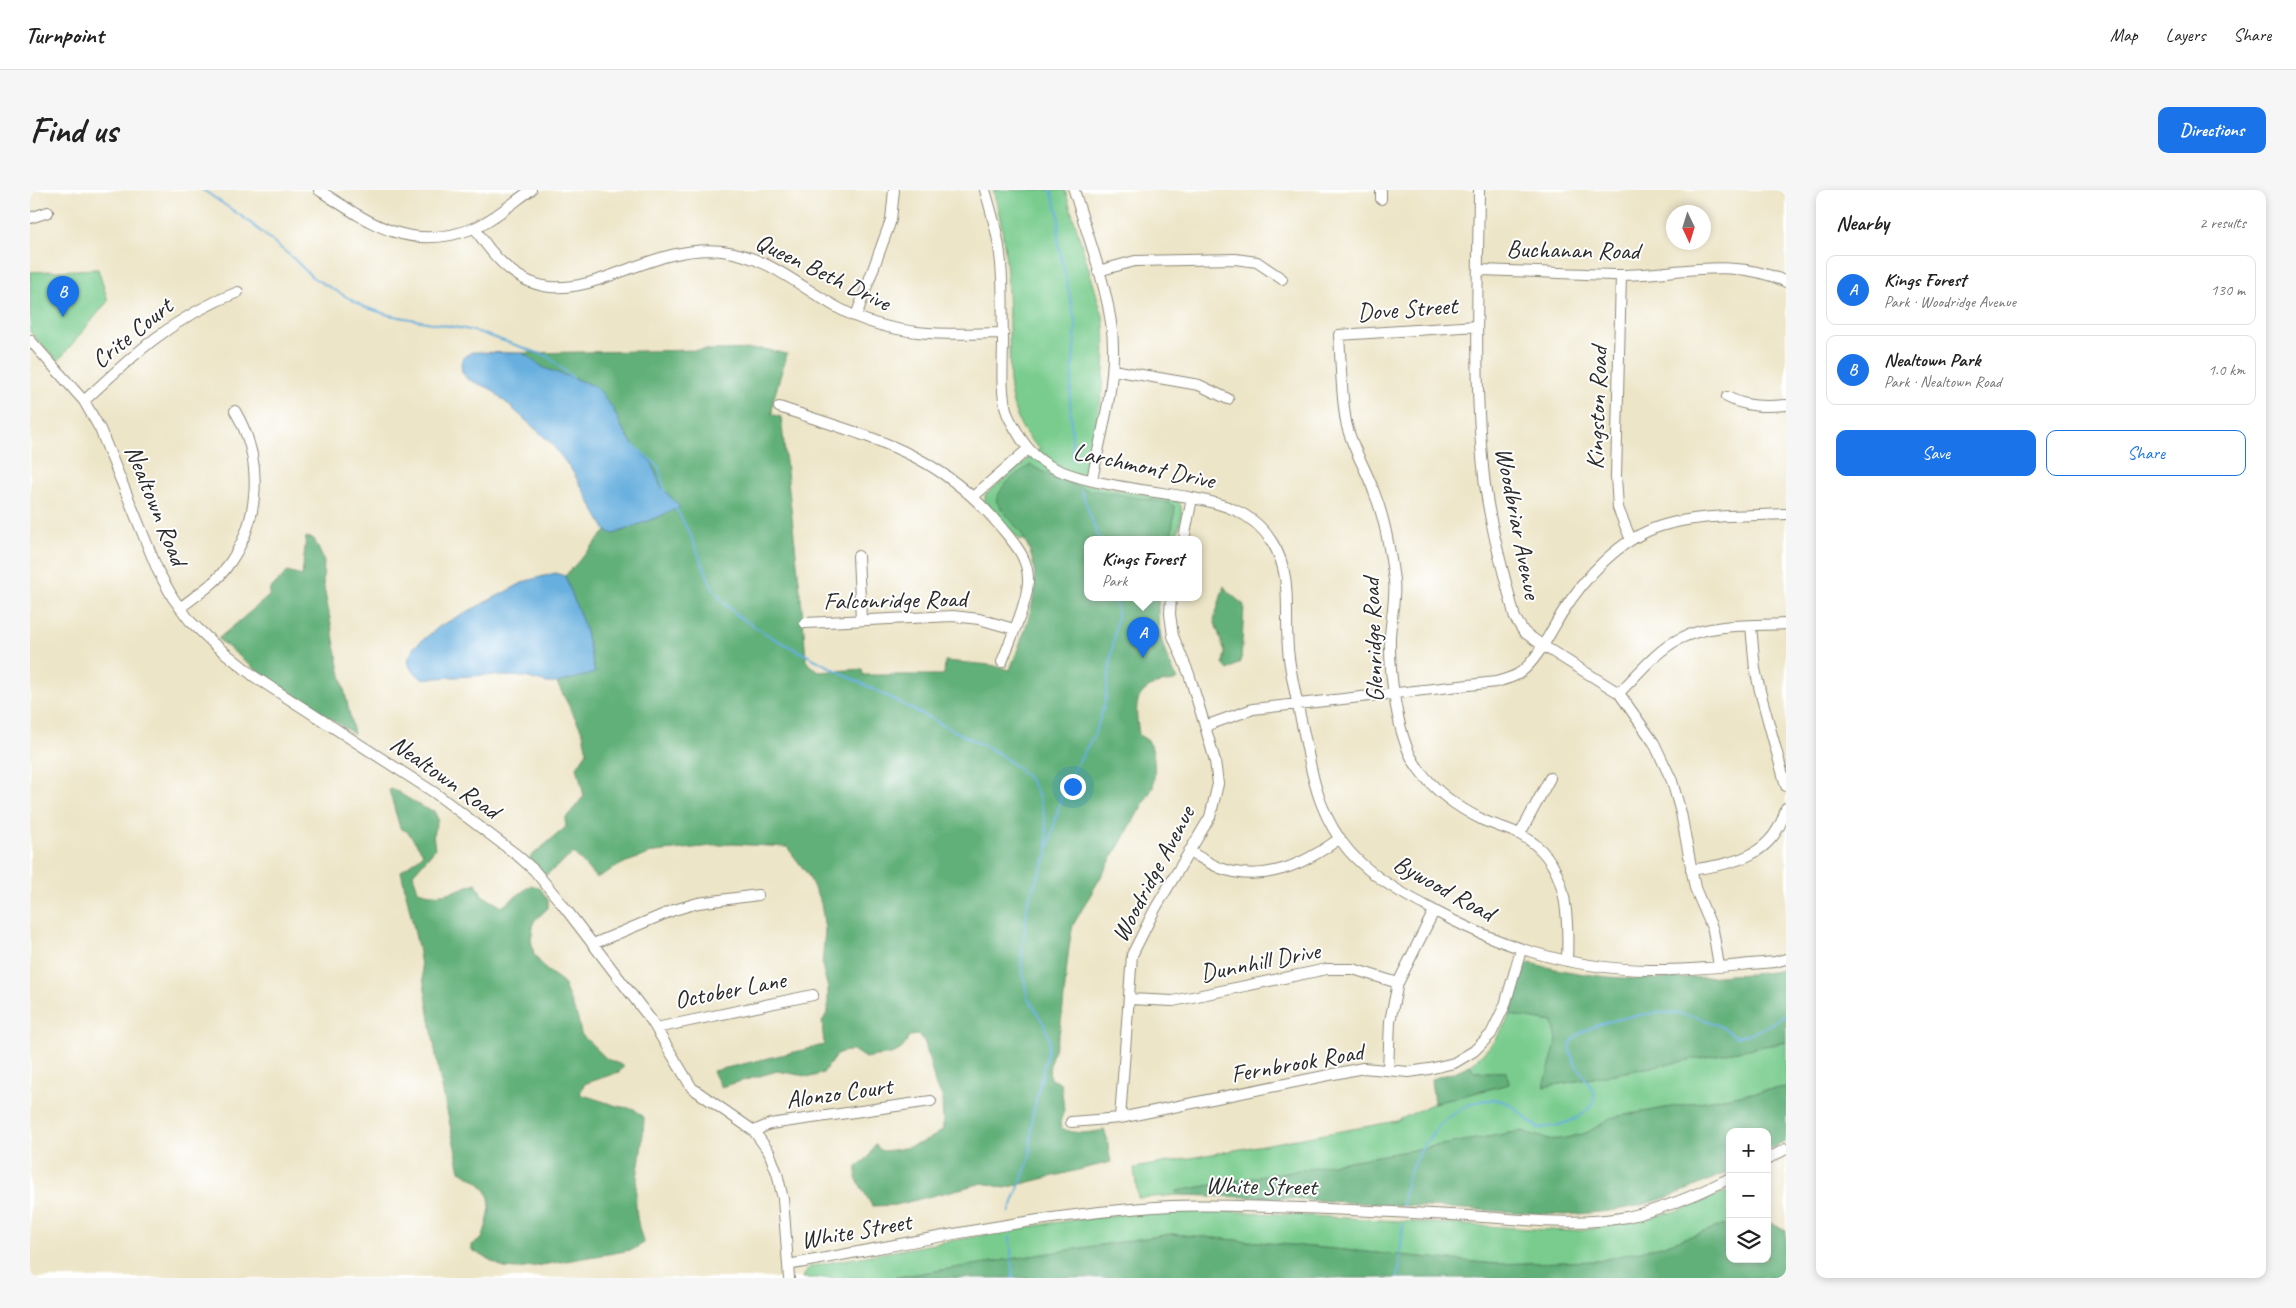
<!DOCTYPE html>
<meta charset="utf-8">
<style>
:root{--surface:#fff;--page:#f6f6f6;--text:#222;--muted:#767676;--line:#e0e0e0;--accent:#1a73e8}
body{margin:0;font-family:Caveat,sans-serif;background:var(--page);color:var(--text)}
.controls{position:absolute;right:15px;bottom:15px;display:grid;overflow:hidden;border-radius:10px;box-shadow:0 2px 8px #0003}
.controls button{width:45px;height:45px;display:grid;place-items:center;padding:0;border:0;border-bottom:1px solid var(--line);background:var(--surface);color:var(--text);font:25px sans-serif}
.compass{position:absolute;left:1636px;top:15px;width:45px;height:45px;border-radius:50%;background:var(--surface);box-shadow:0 2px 8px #0003;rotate:176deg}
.you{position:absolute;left:1042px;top:596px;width:18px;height:18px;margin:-12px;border:4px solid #fff;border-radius:50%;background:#1a73e8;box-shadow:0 0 0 8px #1a73e833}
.badge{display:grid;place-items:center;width:32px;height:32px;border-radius:50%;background:var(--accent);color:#fff;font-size:16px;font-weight:700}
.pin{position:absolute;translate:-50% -41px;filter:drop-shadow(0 1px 2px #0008)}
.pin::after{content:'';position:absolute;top:26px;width:18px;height:15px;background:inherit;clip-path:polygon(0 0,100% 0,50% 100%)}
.popup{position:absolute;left:1054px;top:346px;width:118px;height:65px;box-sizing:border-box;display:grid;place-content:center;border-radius:10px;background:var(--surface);filter:drop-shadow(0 1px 4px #0005);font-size:16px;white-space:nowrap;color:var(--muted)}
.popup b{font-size:19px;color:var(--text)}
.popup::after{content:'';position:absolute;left:50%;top:100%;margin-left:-10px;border:10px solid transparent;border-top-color:var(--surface)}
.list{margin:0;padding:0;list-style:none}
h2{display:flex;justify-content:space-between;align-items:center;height:65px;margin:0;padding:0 20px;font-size:21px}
h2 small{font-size:16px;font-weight:400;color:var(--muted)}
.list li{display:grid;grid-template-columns:32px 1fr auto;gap:15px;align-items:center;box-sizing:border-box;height:70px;margin:0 10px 10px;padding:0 10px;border:1px solid var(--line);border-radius:10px}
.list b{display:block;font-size:19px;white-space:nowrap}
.list p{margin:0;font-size:16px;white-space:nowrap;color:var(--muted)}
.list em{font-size:16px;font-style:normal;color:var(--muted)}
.actions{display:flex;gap:10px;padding:15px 20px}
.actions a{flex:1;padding:11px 0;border:1px solid var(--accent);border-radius:10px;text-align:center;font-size:18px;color:var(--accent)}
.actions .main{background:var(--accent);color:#fff}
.icon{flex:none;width:28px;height:28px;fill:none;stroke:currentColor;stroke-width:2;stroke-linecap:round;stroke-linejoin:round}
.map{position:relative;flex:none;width:1756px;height:1088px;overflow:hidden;border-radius:10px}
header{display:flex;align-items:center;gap:30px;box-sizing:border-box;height:70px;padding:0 25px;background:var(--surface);border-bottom:1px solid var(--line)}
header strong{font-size:24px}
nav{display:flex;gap:28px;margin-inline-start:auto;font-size:18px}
.intro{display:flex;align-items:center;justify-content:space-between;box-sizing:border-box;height:120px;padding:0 30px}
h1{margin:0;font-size:35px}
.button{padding:12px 22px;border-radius:10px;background:var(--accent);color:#fff;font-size:18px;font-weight:700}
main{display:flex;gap:30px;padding:0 30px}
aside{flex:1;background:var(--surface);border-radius:10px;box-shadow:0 2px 8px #0003}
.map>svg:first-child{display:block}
.green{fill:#79cc8e;stroke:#527c5c}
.forest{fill:#62b079;stroke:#466e52}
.water{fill:#66afde;stroke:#486d84}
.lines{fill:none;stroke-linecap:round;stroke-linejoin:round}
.stream{stroke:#66afde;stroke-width:2}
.minor-casing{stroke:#8c8879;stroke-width:12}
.minor{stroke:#fff;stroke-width:10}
.labels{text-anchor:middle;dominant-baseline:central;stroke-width:4;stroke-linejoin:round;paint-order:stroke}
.street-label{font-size:25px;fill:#2b2b2b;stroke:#fff}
</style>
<header>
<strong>Turnpoint</strong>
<nav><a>Map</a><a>Layers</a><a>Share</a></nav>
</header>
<div class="intro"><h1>Find us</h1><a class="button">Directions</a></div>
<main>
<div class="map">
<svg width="1756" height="1088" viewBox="0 0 1756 1088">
<rect width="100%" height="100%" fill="#fff"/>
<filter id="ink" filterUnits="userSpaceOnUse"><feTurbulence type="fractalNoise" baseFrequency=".02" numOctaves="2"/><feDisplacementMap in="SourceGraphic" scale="10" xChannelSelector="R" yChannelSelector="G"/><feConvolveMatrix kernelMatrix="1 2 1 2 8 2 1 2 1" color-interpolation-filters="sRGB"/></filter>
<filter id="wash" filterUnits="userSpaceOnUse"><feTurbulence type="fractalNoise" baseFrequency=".0096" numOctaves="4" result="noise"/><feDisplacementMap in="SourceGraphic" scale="20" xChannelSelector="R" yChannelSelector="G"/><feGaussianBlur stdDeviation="1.12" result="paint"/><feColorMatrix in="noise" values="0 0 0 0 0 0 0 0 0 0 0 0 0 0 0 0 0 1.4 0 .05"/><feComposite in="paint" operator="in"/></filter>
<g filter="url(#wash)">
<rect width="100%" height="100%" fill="#ede5c7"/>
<path class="green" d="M963 0H1035L1073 126C1079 175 1069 224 1060 272 1059 280 1056 286 1054 294L1148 311C1156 320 1148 338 1146 349L990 350 955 312V305L1010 259C991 243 984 223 980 199 978 132 982 65 963 0Z
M68 79 78 111 28 171 0 142V82Z
M1480 825 1523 832 1527 850 1514 897 1756 852V897L1584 927 1556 943 1537 948 1519 950 1492 941 1148 1001V1005L1108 1008 1104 978 1367 931 1404 913 1479 894 1477 882H1445L1440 875C1459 860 1469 846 1480 825Z
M1700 1000V1033L1631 1056 1569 1071 1466 1074 1141 1044 861 1088H772L780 1077 802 1072 1022 1033 1106 1022 1180 1020 1537 1041 1568 1038 1649 1021Z"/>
<path class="forest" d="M734 159 757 164 743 211 742 224 751 227 773 427 776 471 789 482 832 479 833 485H914L915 471 961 475 980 480C995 438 1017 396 996 352 989 337 975 325 966 311 970 295 987 283 1001 275L1025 288 1056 299 1139 313 1145 317 1141 349H1058V407H1129C1125 435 1133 465 1148 489 1142 493 1136 491 1129 493 1101 503 1106 520 1109 545 1111 547 1117 549 1119 552 1126 562 1125 585 1123 597L1043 735C1035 771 1036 808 1029 844 1025 860 1017 873 1020 889L1031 893 1034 920 1030 932 1031 938C1046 945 1059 943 1074 940 1079 950 1078 961 1081 972L975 998 953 993 866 1015 842 1016 826 988 827 976 839 967 845 954 851 961C874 960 895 954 913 940L912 906 906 897 895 853 890 845 879 846C872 869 854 863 835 868L823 860 808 863 793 883 781 887 747 881 691 897 683 881 794 855 792 832 798 821V799L792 775 795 740 791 713 778 685 757 657 701 654 625 662 594 673 566 688 544 663 516 685 499 668 536 637 535 629 554 606 547 577 557 562 553 543 527 493 565 482 555 438 535 386 576 341 584 344 633 325 649 316 631 297 622 273 604 256 592 238 583 219 562 195 514 178 493 163Z
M276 347 284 349 294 371 293 392 309 476 324 544 225 479 188 449 239 406 240 399 257 382 272 386Z
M1194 396 1198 402 1214 415 1211 472 1198 480 1193 474 1195 462 1184 430Z
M363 599 392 617 404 621 408 629 403 644 405 659 383 684 388 701C413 709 423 701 446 693L452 705 472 717 501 695 510 698 518 710V718L504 731 501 750 504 764 515 779 532 791 548 829 551 844 577 869 594 876 589 882 554 894 550 904 587 916 604 919 614 927C613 974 596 1007 614 1053L604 1059 590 1062 488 1079 474 1078 442 1060V1055L452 1049C464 1013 466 999 430 981L409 884 388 757 371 681 389 668 393 663 378 642 370 638 359 600Z
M1500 773C1571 791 1626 792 1699 785 1718 784 1738 784 1756 779V852L1514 897 1527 850 1523 832 1480 825 1495 776Z
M1440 875 1445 882H1477L1479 894 1404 913 1401 889 1422 883Z
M1756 897V950L1737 961V942H1700V981C1673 993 1646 1006 1618 1013 1591 1021 1562 1023 1534 1025L1247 1008 1148 1005 1147 1001 1492 941 1519 950 1537 948 1556 943 1584 927Z
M1737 1031 1756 1041V1088H861L1141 1044 1466 1074 1569 1071 1631 1056 1700 1033V1069H1737Z"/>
<path class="water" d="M442 162 493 163 514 178 562 195 570 201 583 219 592 238 604 256 622 273 631 297 650 317 633 325 584 344 576 341 543 282 522 254 461 199 437 189 432 182 431 173 435 166Z
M525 383 535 386 555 438 565 483 527 493H517L495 487 456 485 392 489 380 478 378 470 384 457 410 436 496 391Z"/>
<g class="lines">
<path class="stream" d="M173 0 217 30 264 69 282 87 334 117 359 125 445 141 517 166 543 188
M1021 0 1029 26 1028 53 1046 135 1040 208 1043 269
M603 255 629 277 635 303
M1051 300 1069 349
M645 317 660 344 682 397 694 413 708 426 743 448 968 563C980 572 995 582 1003 595 1015 615 1017 641 1018 664
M1018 660 1033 599 1065 543 1075 513 1087 426 1086 407
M1373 1016C1373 972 1417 906 1467 910 1485 912 1494 929 1508 938 1530 937 1562 928 1565 904 1559 892 1539 870 1540 857 1542 833 1622 821 1641 823 1663 825 1689 832 1706 847 1726 843 1740 836 1756 823
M979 1023 1000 967 1002 927 1020 851 1014 834 997 806 991 771 998 711 1017 665
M980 1047 983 1088
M1368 1088 1373 1034"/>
</g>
</g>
<g filter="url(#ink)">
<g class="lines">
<g class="minor-casing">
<path id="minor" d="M289 0C340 34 381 63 444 38 460 32 485 11 501 0
M955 0C960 17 965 34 968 51 974 84 972 117 973 150 973 173 970 201 977 223 979 229 983 235 986 240 995 257 1006 269 1022 277 1054 294 1121 301 1158 307 1191 313 1223 321 1242 352 1265 388 1253 428 1259 468 1263 498 1271 528 1277 558 1284 597 1293 630 1319 661 1339 684 1367 701 1394 715 1465 755 1537 779 1620 780 1661 781 1704 775 1745 772L1756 769
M1044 0C1058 48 1083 110 1083 158 1084 202 1070 247 1062 290
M1351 0V9
M1449 0C1448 98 1443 197 1455 295 1461 340 1474 384 1485 428L1494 442 1512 455 1589 503 1624 553 1642 591 1651 623 1665 698 1683 740 1689 776
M0 28 18 22
M445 38C521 163 595 50 692 61 738 66 771 98 810 119 862 147 916 145 973 143
M1448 80C1495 81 1542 84 1590 85 1644 85 1705 66 1756 92
M1068 81 1105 71 1205 69 1227 72 1252 89
M1591 85 1586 286 1588 318 1601 350
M826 126 861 30 864 0
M1447 136 1309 145C1311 173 1311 203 1316 232 1321 257 1336 278 1344 302 1355 329 1360 361 1364 390 1366 408 1361 428 1360 447 1359 481 1367 551 1388 578 1405 602 1428 618 1455 631 1467 636 1480 639 1491 645 1538 670 1539 724 1537 771
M0 150 54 211 70 239 128 381 143 408 160 431 184 454 225 487 405 603 487 665 504 680 532 714 621 830 662 898 724 941 739 962 747 983 753 1009 759 1088
M1083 180 1169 195 1198 209
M1697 207C1716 217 1735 217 1756 215
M54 211C104 164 143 127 208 102
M749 217C838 247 908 261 970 336 984 353 999 368 998 392 997 414 980 450 972 472
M944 306 998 259
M1154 349 1162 308
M828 366 831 430
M150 418C165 406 185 394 196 378 231 332 234 270 205 221
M775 433 923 426 949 429 984 439
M1721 436 1725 479 1731 505 1756 596
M1589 503C1607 485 1626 461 1649 449 1681 433 1721 436 1756 434
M1175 536 1223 519 1466 492C1473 490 1481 488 1488 484 1506 473 1521 441 1532 423 1555 387 1589 349 1631 336 1670 324 1715 326 1756 324
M1490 644 1520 588
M1159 661C1169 667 1180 674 1190 678 1234 694 1275 674 1310 648
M1661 680C1704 673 1744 667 1756 618
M563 754 644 720 668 713 728 705
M1099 809 1143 811 1297 779H1323L1368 793
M626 838 783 805
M1358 880 1360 831 1368 793 1404 721
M1090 928 1102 765 1125 719 1180 627 1188 594 1185 571 1175 536 1159 484 1143 446 1140 424 1141 407
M1041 932 1090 928 1333 878 1379 882 1399 879 1424 873 1444 861 1461 844 1475 815 1491 760
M724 941 740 934 901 911
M1737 969 1756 959
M758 1075C885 1052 1013 1023 1142 1016 1185 1014 1228 1017 1271 1018 1327 1020 1383 1023 1439 1026 1491 1029 1545 1037 1597 1027 1633 1019 1667 1005 1700 988"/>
</g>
<use href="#minor" class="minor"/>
</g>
</g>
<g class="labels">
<g class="street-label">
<text transform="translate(1543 60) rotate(1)">Buchanan Road</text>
<text transform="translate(793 82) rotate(26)">Queen Beth Drive</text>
<text transform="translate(1377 119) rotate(-4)">Dove Street</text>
<text transform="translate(102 143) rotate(-39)">Crite Court</text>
<text transform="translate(1567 218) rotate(-88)">Kingston Road</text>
<text transform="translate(1114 276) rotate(12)">Larchmont Drive</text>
<text transform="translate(126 315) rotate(68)">Nealtown Road</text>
<text transform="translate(1488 333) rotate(79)">Woodbriar Avenue</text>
<text transform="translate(865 410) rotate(-1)">Falconridge Road</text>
<text transform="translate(1343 450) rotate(-92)">Glenridge Road</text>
<text transform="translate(415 587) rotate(35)">Nealtown Road</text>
<text transform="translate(1123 684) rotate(-62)">Woodridge Avenue</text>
<text transform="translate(1414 698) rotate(29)">Bywood Road</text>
<text transform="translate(1230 772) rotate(-11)">Dunnhill Drive</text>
<text transform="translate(700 800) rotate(-11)">October Lane</text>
<text transform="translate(1267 873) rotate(-10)">Fernbrook Road</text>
<text transform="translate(809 903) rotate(-8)">Alonzo Court</text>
<text transform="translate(1231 996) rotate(1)">White Street</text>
<text transform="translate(826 1041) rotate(-10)">White Street</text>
</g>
</g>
</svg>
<div class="controls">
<button>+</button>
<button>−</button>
<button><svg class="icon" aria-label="layers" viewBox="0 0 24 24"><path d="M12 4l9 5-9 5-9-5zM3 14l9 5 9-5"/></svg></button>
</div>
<svg class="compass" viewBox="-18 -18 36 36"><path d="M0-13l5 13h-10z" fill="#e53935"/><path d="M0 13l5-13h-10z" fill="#767676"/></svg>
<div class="you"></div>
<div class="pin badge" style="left:1113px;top:468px">A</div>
<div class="popup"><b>Kings Forest</b>Park</div>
<div class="pin badge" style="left:33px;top:127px">B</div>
</div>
<aside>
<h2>Nearby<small>2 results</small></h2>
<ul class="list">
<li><span class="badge">A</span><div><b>Kings Forest</b><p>Park · Woodridge Avenue</p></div><em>130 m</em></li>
<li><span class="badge">B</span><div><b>Nealtown Park</b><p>Park · Nealtown Road</p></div><em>1.0 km</em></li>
</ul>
<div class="actions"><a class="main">Save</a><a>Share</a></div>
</aside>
</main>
